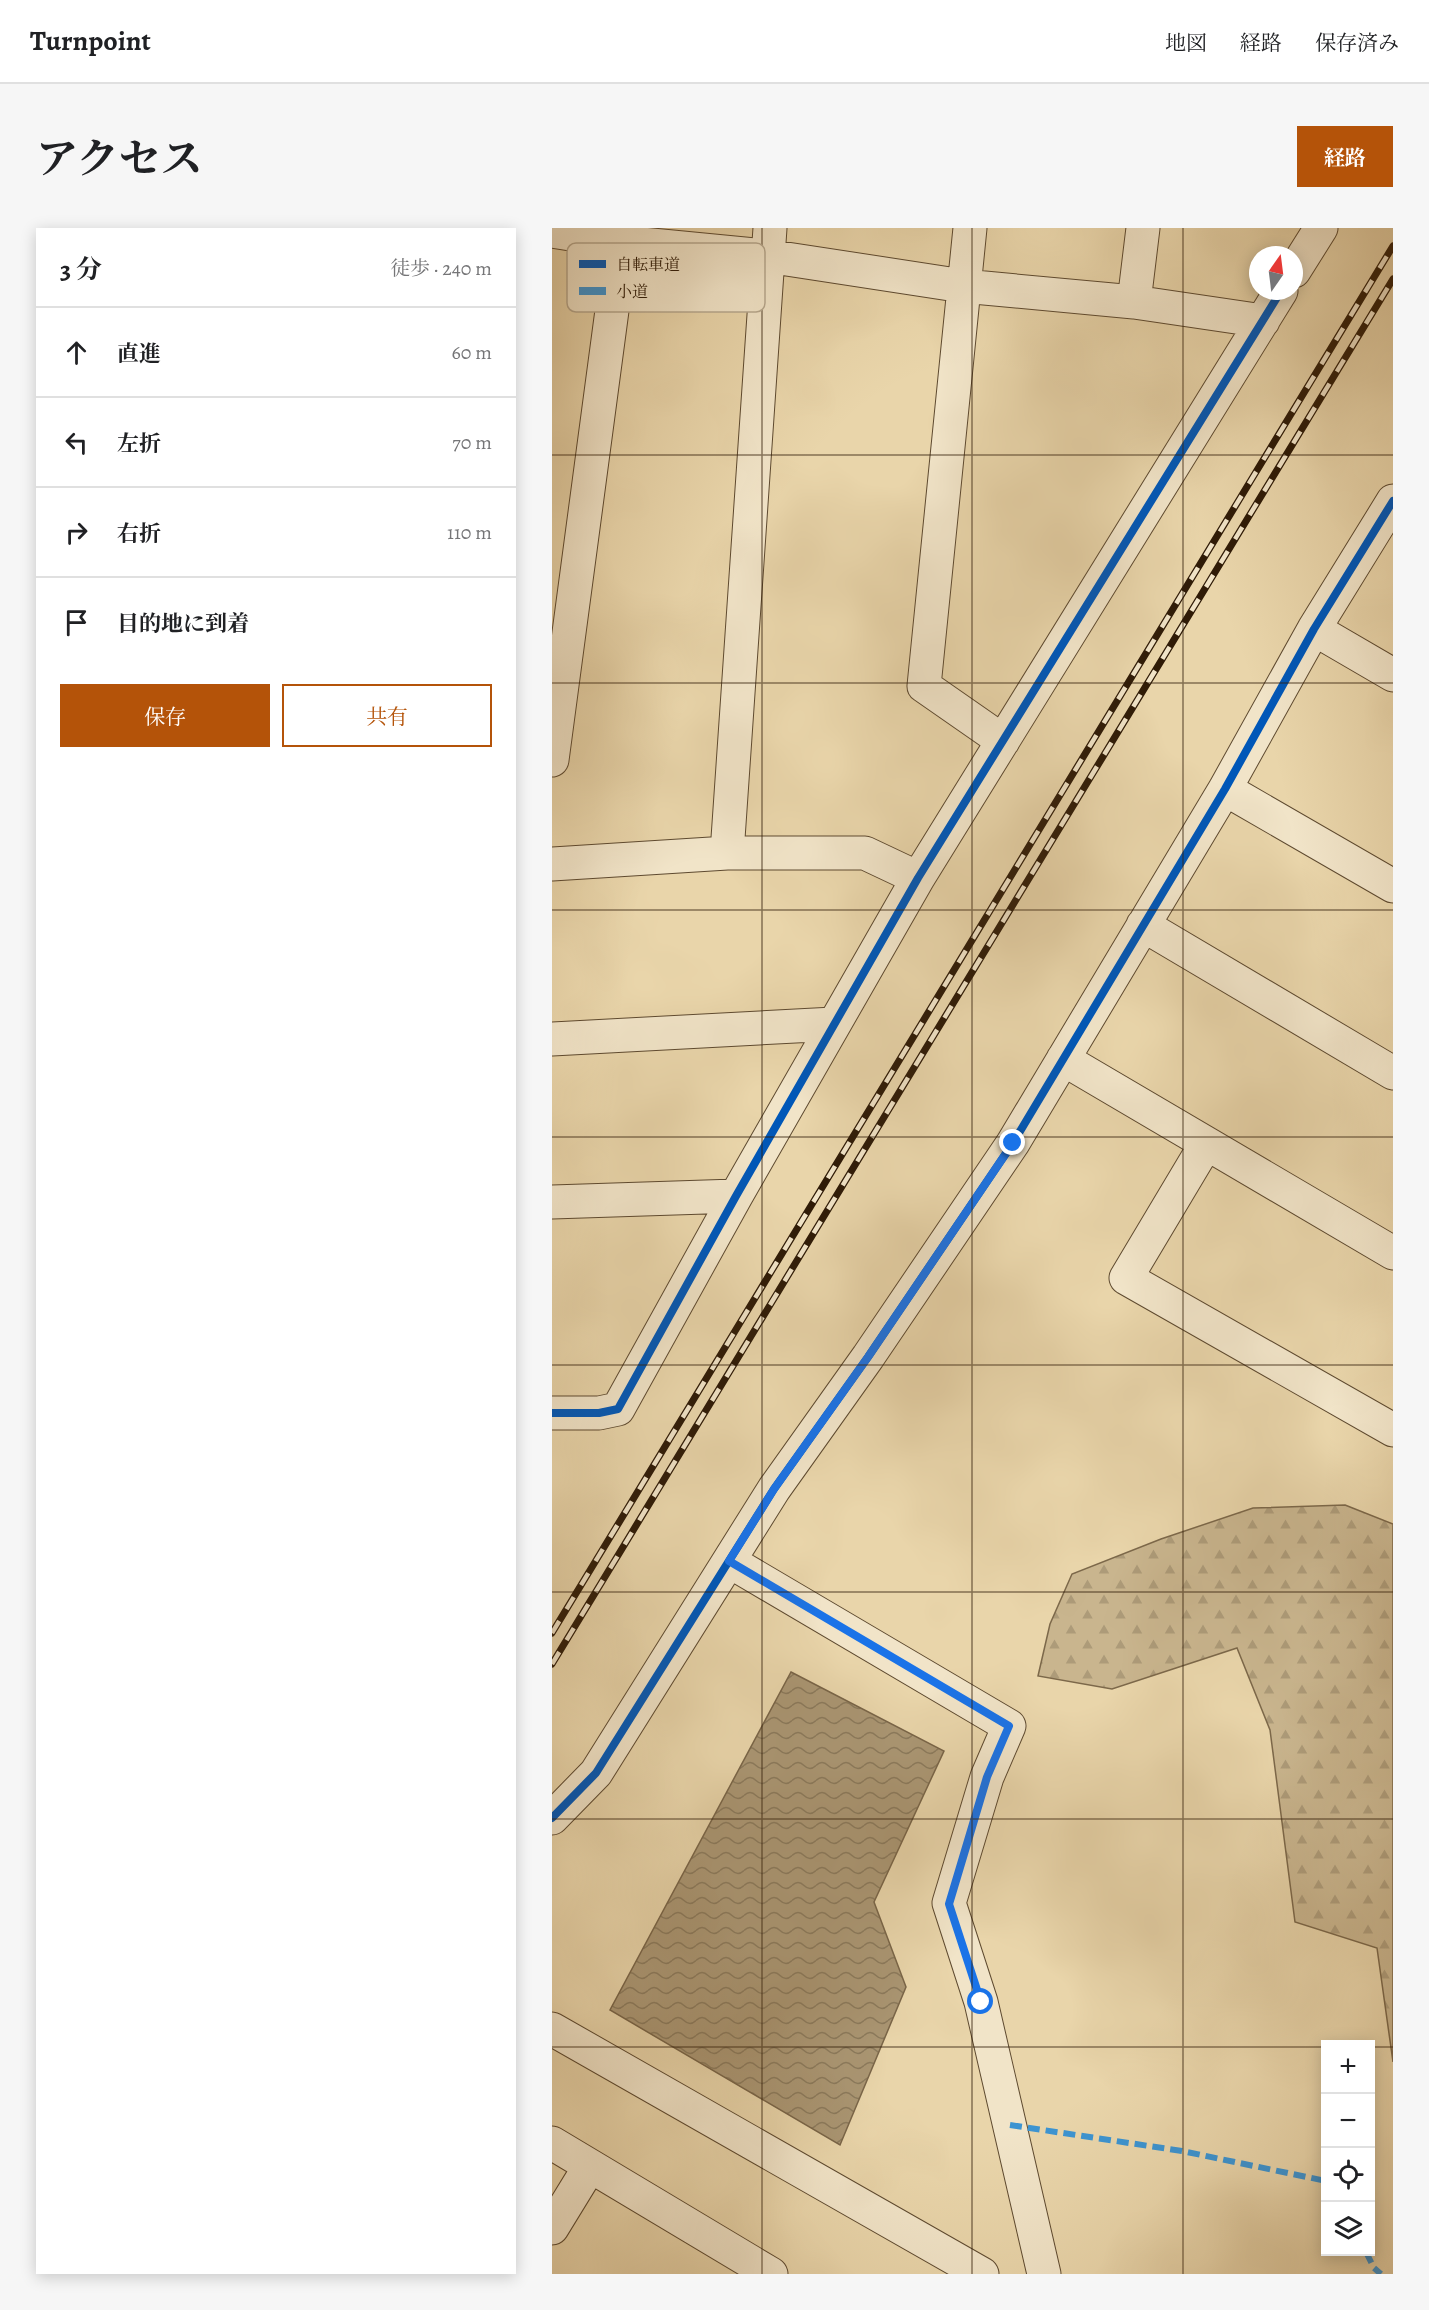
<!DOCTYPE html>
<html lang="ja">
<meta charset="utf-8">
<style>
:root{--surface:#fff;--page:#f6f6f6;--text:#202124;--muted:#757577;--line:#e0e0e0;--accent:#b45309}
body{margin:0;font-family:Alegreya,"Noto Serif JP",serif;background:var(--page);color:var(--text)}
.controls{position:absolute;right:18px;bottom:18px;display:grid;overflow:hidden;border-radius:0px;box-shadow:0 3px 15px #0003}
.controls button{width:54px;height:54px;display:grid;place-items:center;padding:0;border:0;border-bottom:2px solid var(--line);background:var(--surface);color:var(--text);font:30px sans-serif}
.compass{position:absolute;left:697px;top:18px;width:54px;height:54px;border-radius:50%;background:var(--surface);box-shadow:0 3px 15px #0003;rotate:14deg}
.stop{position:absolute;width:18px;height:18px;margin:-14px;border:4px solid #1a73e8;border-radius:50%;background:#fff}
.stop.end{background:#1a73e8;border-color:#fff;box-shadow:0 2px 6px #0008}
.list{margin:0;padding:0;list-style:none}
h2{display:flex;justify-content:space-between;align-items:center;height:78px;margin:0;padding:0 24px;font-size:26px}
h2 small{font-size:20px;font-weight:400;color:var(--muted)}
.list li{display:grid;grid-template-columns:39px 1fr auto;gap:18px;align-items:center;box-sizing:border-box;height:90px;padding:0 24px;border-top:2px solid var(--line)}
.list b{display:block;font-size:22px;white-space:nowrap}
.list em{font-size:20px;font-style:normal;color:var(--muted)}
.actions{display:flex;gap:12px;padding:18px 24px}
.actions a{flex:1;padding:14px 0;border:2px solid var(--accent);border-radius:0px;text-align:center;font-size:21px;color:var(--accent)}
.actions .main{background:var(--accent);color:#fff}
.icon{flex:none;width:33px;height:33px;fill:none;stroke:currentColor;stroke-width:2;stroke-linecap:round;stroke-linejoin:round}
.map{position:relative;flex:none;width:841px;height:2046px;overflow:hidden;border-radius:0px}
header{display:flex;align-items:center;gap:36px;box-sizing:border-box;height:84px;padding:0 30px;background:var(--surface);border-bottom:2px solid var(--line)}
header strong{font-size:28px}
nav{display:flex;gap:33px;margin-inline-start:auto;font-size:21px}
.intro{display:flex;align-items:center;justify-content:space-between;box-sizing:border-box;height:144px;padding:0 36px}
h1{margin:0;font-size:42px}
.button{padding:15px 27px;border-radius:0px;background:var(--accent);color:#fff;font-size:21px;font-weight:700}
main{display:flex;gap:36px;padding:0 36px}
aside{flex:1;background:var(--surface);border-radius:0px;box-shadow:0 3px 15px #0003}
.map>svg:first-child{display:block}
.forest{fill:url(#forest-firs);stroke:#7c684a;stroke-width:1.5}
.water{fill:url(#water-waves);stroke:#796548;stroke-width:1.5}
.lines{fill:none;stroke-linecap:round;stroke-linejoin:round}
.street-casing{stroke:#5e4a30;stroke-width:35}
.street{stroke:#f1e4c8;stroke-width:33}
.rail-casing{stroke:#2f1b07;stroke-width:7}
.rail{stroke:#f1e4c8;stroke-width:4.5;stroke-dasharray:14;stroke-linecap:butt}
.quiet{stroke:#3d94d1;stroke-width:6;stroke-dasharray:12 6;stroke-linecap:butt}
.cycleway-casing{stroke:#f1e4c8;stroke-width:11}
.cycleway{stroke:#0057b8;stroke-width:8}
.route{stroke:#1a73e8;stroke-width:8}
.grid{fill:none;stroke:#2f1b07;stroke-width:1.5;stroke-opacity:0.55}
.key{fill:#f1e4c8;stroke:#b7a88e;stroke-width:1.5}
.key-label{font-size:16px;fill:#2f1b07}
</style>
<header>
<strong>Turnpoint</strong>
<nav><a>地図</a><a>経路</a><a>保存済み</a></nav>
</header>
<div class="intro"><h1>アクセス</h1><a class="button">経路</a></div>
<main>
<aside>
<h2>3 分<small>徒歩 · 240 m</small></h2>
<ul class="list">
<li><svg class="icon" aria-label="ahead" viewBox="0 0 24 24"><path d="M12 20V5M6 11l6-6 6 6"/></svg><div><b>直進</b></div><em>60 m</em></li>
<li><svg class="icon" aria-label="left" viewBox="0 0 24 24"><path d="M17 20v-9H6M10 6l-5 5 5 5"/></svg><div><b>左折</b></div><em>70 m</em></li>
<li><svg class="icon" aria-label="right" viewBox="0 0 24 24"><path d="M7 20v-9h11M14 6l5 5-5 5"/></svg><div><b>右折</b></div><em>110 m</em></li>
<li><svg class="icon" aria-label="arrive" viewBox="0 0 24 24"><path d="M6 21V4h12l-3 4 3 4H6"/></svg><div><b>目的地に到着</b></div></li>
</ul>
<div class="actions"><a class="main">保存</a><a>共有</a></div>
</aside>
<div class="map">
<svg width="841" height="2046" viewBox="0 0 841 2046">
<defs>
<pattern id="forest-firs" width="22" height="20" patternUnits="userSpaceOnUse" patternTransform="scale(1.5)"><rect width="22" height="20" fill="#c9b58e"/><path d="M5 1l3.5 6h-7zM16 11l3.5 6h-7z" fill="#ad9b79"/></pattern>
<pattern id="water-waves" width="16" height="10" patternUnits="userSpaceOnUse" patternTransform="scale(1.5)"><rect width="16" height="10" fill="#aa9673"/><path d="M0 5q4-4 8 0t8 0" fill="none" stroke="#8b7a5c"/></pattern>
</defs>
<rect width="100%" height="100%" fill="#e9d5aa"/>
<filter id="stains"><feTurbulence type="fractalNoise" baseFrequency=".00333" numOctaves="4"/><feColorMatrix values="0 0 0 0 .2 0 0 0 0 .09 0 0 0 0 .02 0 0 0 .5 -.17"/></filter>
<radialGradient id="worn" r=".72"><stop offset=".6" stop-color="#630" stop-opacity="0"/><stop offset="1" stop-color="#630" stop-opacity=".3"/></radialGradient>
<path class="forest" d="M793 1277 841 1296V1834L825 1720 743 1694 718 1502 685 1420 560 1461 486 1448 498 1396 520 1346 609 1311 701 1280Z"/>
<path class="water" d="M239 1444 392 1523 322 1674 354 1759 288 1917 58 1782Z"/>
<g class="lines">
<g class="street-casing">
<path id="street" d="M418 0 372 458 451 513
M0 3 69 14 215 28 411 58 582 74 711 93
M742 43 769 0
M582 74 591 0
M762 401 841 447
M0 532 71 0
M673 561 841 658
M175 625 218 0
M0 636 175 625H313L366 650
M591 697 841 845
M0 811 282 796
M511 831 841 1025
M654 916 574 1050 841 1202
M0 974 184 968
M0 1185H47L66 1181 184 968 366 650 729 63
M177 1333 457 1498 435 1549 397 1675 429 1774 492 2046
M0 1590 44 1545 222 1261 316 1129 461 915 673 561 762 401 841 273
M0 1801 430 2046
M0 1915 219 2046
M0 2000 38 1938"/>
</g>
<use href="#street" class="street"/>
<g class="rail-casing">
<path id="rail" d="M0 1405 841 18
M0 1436 841 51"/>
</g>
<use href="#rail" class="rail"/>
<path class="quiet" d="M458 1897 630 1923 774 1953
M814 2024 822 2040 829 2046"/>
<g class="cycleway-casing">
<path id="cycleway" d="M0 1185H47L66 1181 184 968 366 650 729 63
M0 1590 44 1545 222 1261 316 1129 461 915 673 561 762 401 841 273"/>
</g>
<use href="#cycleway" class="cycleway"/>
</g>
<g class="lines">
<path class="route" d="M429 1774 397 1676 435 1549 457 1498 177 1333 222 1261 316 1129 461 915"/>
</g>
<path class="grid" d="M210 0V2046M420 0V2046M631 0V2046M0 227H841M0 455H841M0 682H841M0 909H841M0 1137H841M0 1364H841M0 1591H841M0 1819H774M818 1819H841"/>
<rect x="15" y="15" width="198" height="69" rx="9" class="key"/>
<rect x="27" y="32" width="27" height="8" fill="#0057b8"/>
<rect x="27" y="59" width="27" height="8" fill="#3d94d1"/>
<g class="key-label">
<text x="64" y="42">自転車道</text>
<text x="64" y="69">小道</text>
</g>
<rect width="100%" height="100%" filter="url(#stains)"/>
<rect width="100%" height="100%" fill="url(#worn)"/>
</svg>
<div class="controls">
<button>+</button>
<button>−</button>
<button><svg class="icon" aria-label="locate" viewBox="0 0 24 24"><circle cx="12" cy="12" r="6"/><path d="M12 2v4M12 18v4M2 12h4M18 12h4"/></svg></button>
<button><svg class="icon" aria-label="layers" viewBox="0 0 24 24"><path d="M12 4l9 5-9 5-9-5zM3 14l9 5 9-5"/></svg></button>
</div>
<svg class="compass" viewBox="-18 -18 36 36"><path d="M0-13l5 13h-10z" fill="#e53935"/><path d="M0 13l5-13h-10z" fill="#757577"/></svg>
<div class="stop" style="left:429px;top:1774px"></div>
<div class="stop end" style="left:461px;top:915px"></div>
</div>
</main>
